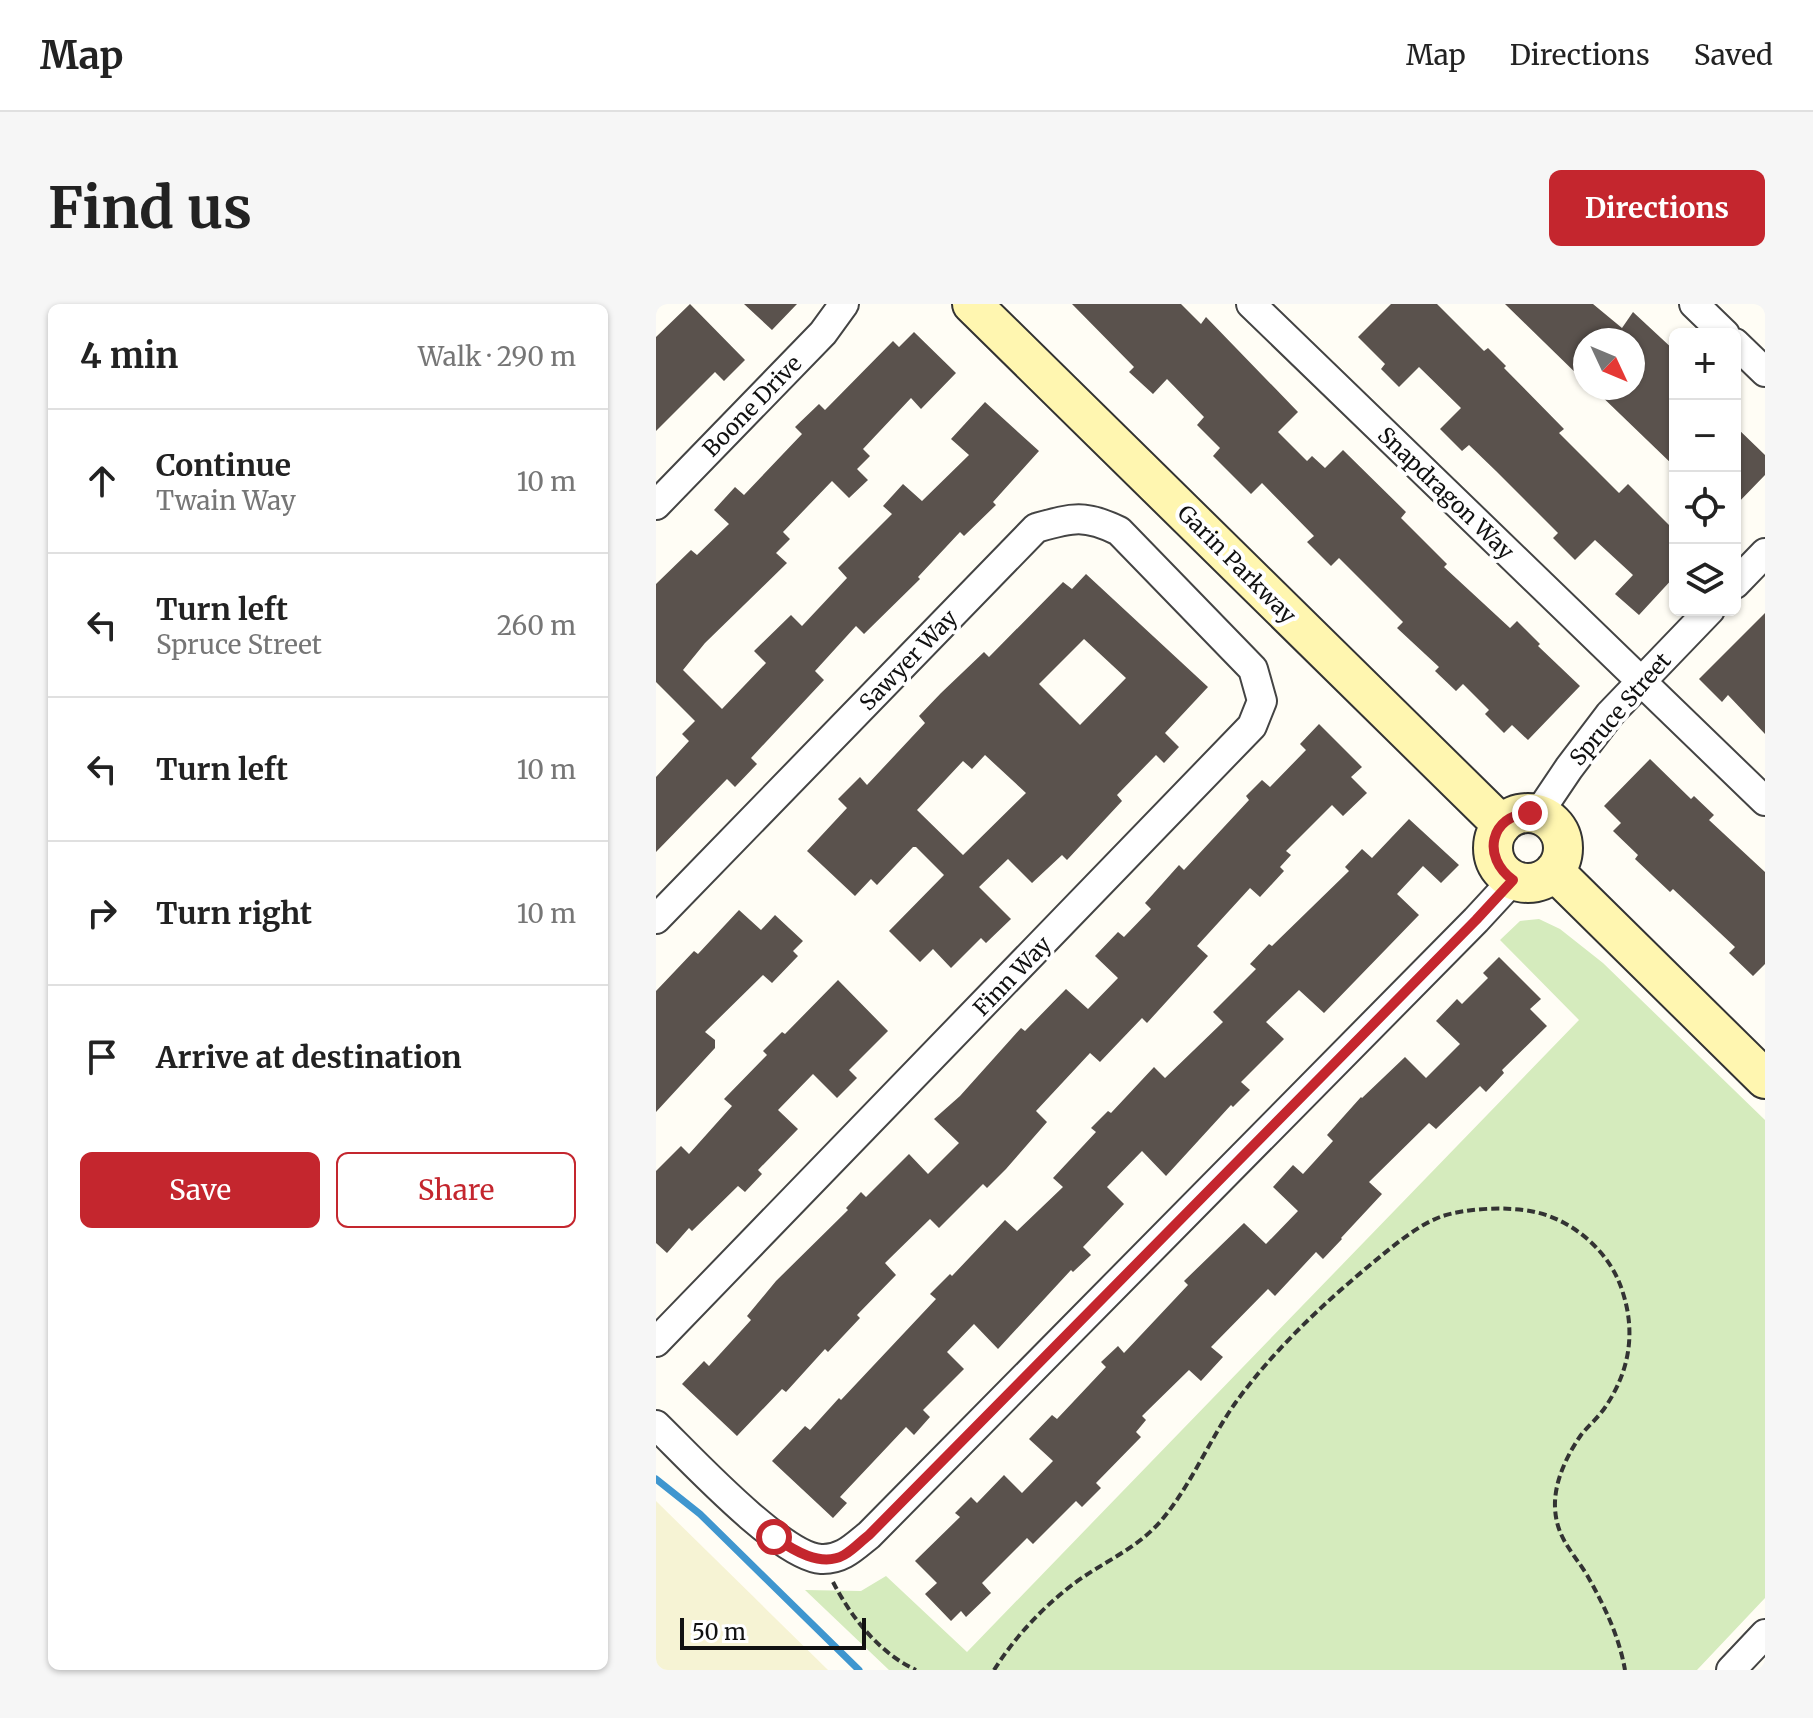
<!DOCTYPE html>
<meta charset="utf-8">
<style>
:root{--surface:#fff;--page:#f6f6f6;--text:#222;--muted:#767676;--line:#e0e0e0;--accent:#c4262e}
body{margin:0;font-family:Merriweather,serif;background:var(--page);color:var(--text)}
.controls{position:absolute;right:24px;top:24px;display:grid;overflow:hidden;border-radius:12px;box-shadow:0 2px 6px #0004}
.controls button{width:72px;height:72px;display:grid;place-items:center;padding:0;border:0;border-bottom:2px solid var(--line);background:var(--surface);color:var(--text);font:40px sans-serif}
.compass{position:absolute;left:917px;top:24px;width:72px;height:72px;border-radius:50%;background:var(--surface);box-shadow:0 2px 6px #0004;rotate:134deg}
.scale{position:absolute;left:24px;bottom:20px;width:186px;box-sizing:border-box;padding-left:8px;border:4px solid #111;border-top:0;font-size:22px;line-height:28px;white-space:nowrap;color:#111;-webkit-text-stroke:6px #fff;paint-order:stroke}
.stop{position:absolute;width:24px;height:24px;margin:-18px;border:6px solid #c4262e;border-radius:50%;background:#fff}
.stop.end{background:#c4262e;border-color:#fff;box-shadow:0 2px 8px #0008}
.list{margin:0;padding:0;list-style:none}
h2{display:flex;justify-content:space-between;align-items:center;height:104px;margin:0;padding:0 32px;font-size:34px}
h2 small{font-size:26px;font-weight:400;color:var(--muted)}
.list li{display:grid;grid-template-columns:52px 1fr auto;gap:24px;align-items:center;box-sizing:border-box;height:144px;padding:0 32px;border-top:2px solid var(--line)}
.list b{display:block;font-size:30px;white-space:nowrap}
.list p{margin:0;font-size:26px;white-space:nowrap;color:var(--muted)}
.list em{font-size:26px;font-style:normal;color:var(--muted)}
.actions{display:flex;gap:16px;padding:24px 32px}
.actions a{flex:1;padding:18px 0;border:2px solid var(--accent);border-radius:12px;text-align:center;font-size:28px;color:var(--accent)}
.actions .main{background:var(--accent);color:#fff}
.icon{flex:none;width:44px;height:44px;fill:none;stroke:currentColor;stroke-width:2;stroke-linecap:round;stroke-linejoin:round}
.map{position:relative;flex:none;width:1109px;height:1366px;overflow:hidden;border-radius:12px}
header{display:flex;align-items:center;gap:48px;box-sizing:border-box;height:112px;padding:0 40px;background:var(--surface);border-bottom:2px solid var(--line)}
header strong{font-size:38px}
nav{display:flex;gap:44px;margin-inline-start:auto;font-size:28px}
.intro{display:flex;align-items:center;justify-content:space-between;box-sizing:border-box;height:192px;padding:0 48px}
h1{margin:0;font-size:56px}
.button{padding:20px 36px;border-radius:12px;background:var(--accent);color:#fff;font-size:28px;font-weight:700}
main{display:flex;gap:48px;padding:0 48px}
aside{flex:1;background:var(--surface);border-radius:12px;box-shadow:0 2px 6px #0004}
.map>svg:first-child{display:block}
.farmland{fill:#f6f3d4}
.green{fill:#d5ebbd}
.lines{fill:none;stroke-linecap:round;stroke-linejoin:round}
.stream{stroke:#3f96cf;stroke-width:7}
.building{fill:#5a524d;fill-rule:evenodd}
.street-casing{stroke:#444;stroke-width:32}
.secondary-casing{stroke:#333;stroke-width:42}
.path{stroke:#333;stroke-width:4;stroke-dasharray:8 4;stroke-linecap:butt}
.street{stroke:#fff;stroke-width:28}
.secondary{stroke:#fff6b0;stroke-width:38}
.route{stroke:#c4262e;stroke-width:10}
.labels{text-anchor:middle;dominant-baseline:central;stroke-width:8;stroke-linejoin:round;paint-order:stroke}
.street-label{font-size:22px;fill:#111;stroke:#fff}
</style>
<header>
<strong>Map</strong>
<nav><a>Map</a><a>Directions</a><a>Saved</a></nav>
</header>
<div class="intro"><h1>Find us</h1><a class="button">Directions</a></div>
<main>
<aside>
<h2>4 min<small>Walk · 290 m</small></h2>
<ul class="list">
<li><svg class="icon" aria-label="ahead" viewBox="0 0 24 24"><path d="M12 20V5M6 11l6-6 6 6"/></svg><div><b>Continue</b><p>Twain Way</p></div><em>10 m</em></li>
<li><svg class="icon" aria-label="left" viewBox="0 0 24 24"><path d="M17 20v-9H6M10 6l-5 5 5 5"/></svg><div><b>Turn left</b><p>Spruce Street</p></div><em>260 m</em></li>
<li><svg class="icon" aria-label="left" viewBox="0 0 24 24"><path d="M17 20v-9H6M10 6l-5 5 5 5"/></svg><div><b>Turn left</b></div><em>10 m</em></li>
<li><svg class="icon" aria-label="right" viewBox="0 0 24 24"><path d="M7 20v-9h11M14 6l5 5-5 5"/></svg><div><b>Turn right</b></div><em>10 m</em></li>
<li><svg class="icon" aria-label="arrive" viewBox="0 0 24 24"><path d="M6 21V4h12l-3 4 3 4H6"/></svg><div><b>Arrive at destination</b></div></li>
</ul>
<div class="actions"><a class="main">Save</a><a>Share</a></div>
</aside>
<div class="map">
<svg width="1109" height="1366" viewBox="0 0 1109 1366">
<rect width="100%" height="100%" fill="#fffdf5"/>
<path class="farmland" d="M0 1197 172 1366H0Z"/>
<path class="green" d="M883 615 904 625 947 659 1109 816V1294L1041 1366H233L149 1286 205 1287 230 1272 311 1348 923 716 844 636 864 617Z"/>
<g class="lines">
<path class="stream" d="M0 1175 44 1210 203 1366"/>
</g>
<path class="building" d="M34 0 89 56 68 77 59 68 0 127V33Z
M88 0H141L116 26Z
M416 0H525L545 20 550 13 642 108 622 128 651 157 656 152 669 164 687 146 750 208 745 214 791 260 788 263 854 324 861 317 884 340 882 342 924 382 872 436 856 421 848 429 829 410 833 406 807 380 800 387 779 367 783 363 741 324 747 318 683 254 675 262 651 238 658 232 606 179 595 190 557 152 564 144 541 121 548 113 511 75 497 90 473 68 478 63Z
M735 0H781L828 47 832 44 850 62 848 64 908 125 903 129 963 189 972 180 1019 227V272L983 311 959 290 977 271 939 236 919 256 897 234 902 229 840 167 813 141 806 147 784 125 805 104 763 63 743 83 725 65 729 60 702 33Z
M849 0H937L966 24 977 8 1019 47V163L937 84H977V36H929V78Z
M258 28 300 69 265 105 255 94 207 145 214 152 201 165 212 176 193 194 176 177 127 228 134 235 120 249 131 259 49 339 27 366 66 405 110 359 98 347 135 311 146 322 191 274 182 264 236 210 227 202 247 180 266 197 313 151 295 135 329 98 383 147 337 198 340 201 308 232 304 228 262 273 264 275 208 330 200 322 159 367 168 376 95 454 101 460 79 483 71 475 0 548V473L33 437 26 430 39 417 0 378V280L35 246 41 251 73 220 58 206 79 183 88 191 146 130 139 123 163 100 169 106 237 37 243 43Z
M1079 122 1109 151V171L1079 202Z
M430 270 552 383 509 429 523 443 508 459 500 451 461 491 466 497 411 556 406 551 376 579 352 555 323 583 355 615 330 639 325 634 295 664 277 645 264 658 233 627 288 571 260 543H257L221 581 215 575 199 592 151 547 191 504 182 495 204 473 211 481 269 419 263 412 285 389 328 348 333 353 407 278 416 285ZM428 335 470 374 424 421 383 380ZM329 451 370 489 307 551 261 506 307 457 316 465Z
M1109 309V430L1072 391 1066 398 1043 375Z
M663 420 706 463 695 473 711 489 687 512 676 501 630 547 635 551 624 563 628 567 604 593 594 584 541 642 552 652 491 719 486 714 444 758 434 749 380 807 391 818 350 865 331 884 327 880 283 924 274 915 229 959 240 971 201 1011 204 1014 172 1048 169 1045 130 1088 126 1085 81 1132 26 1080 48 1057 53 1062 95 1016 91 1012 120 977 192 906 190 904 205 888 210 893 253 850 272 870 303 839 278 815 304 792 365 724 369 727 410 685 432 705 462 674 439 652 462 628 468 633 495 605 489 599 523 561 528 566 593 496 590 492 606 476 614 483 650 446 644 440Z
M994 455 1035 495 1038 492 1058 511 1053 516 1109 568V660L1097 672 1073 649 1079 643 1017 585 1014 588 979 555 982 551 957 527 965 519 948 502Z
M753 515 803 561 785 579 767 562 741 590 763 611 668 709 643 686 610 718 628 735 585 778 594 786 577 803 575 801 510 872 486 847 451 883 468 900 427 943 435 951 417 968 415 966 342 1045 318 1020 291 1048 308 1065 267 1106 274 1113 258 1131 250 1123 184 1193 191 1199 177 1214 116 1157 149 1122 154 1126 183 1094 185 1096 280 995 274 990 294 970 296 972 349 916 361 927 407 883 397 874 440 828 435 824 452 807 455 809 498 763 509 774 567 718 557 708 600 665 594 660 613 640 616 642 693 567 689 563 706 545 716 554Z
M83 606 105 626 119 611 147 637 137 647 142 652 116 679 107 671 49 728 59 736V744L0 808V687L38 647 42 650Z
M843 653 885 695 874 705 891 722 846 766 848 769 830 788 824 782 780 825 773 819 713 878 726 890 685 934 686 935 667 955 660 948 619 992 612 985 555 1043 567 1053 545 1077 533 1066 486 1112 490 1116 480 1128 485 1133 440 1179 445 1184 426 1203 420 1197 377 1240 371 1234 326 1279 335 1289 310 1313 305 1307 295 1317 269 1290 281 1279 259 1257 304 1213 299 1209 315 1193 321 1199 348 1171 366 1189 397 1157 373 1135 396 1111 401 1115 450 1063 445 1058 462 1042 468 1049 532 981 528 977 588 919 610 940 642 907 617 883 637 861 647 870 677 837 671 831 705 793 706 794 749 753 770 774 804 740 780 717 801 695 806 700 832 674 827 669Z
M182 676 232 727 193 766 201 774 181 794 157 770 122 806 142 825 102 866 106 870 89 888 82 882 36 927 33 924 11 949 0 939V867L25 842 33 850 76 802 68 795 111 751 107 747 126 728 129 730Z"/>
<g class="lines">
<g class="street-casing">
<path id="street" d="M595 0 1109 497
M1038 0 1069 30
M1079 39 1109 68
M0 201 167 29 188 0
M1079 280 1109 249
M882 510 913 464 954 410 1054 306
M0 615 380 224C416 214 428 210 463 227L597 365 606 397 596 422 0 1038
M0 1121C32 1152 125 1253 165 1255 186 1256 198 1243 213 1231L820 616 857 576
M1075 1366 1109 1330"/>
</g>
<g class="secondary-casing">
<path id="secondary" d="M316 0 846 521
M837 544a35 35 0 1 1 70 0a35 35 0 1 1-70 0Z
M898 567 1109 775"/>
</g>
<path class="path" d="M177 1278C195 1313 223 1349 260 1366
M338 1366C359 1333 385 1305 416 1281 445 1259 479 1246 504 1218 535 1182 553 1136 580 1098 620 1043 672 995 725 952 742 938 763 921 784 913 809 904 853 902 879 908 917 916 954 948 966 986 980 1027 974 1066 950 1102 943 1113 933 1121 925 1131 911 1151 898 1178 899 1203 900 1233 916 1247 931 1271 948 1301 963 1332 969 1366"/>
<use href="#street" class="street"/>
<use href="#secondary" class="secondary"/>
</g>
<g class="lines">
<path class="route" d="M118 1233C137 1246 165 1264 188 1251 197 1246 205 1237 213 1231L820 616 857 576C825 553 834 511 874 509"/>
</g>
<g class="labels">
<g class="street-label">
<text transform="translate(96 102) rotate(-46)">Boone Drive</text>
<text transform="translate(790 189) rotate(44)">Snapdragon Way</text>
<text transform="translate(581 260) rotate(45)">Garin Parkway</text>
<text transform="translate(252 356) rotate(-46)">Sawyer Way</text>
<text transform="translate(964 405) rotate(-49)">Spruce Street</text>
<text transform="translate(356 672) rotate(-46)">Finn Way</text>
</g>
</g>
</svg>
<div class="controls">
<button>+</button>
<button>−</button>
<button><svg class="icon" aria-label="locate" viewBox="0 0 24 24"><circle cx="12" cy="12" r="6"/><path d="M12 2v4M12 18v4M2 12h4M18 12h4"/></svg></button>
<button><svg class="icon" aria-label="layers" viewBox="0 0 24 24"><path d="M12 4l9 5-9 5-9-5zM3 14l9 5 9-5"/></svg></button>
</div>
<svg class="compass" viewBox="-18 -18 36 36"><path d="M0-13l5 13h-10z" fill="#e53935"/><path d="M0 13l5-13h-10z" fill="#767676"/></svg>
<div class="scale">50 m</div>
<div class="stop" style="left:118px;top:1233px"></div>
<div class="stop end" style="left:874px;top:509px"></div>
</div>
</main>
